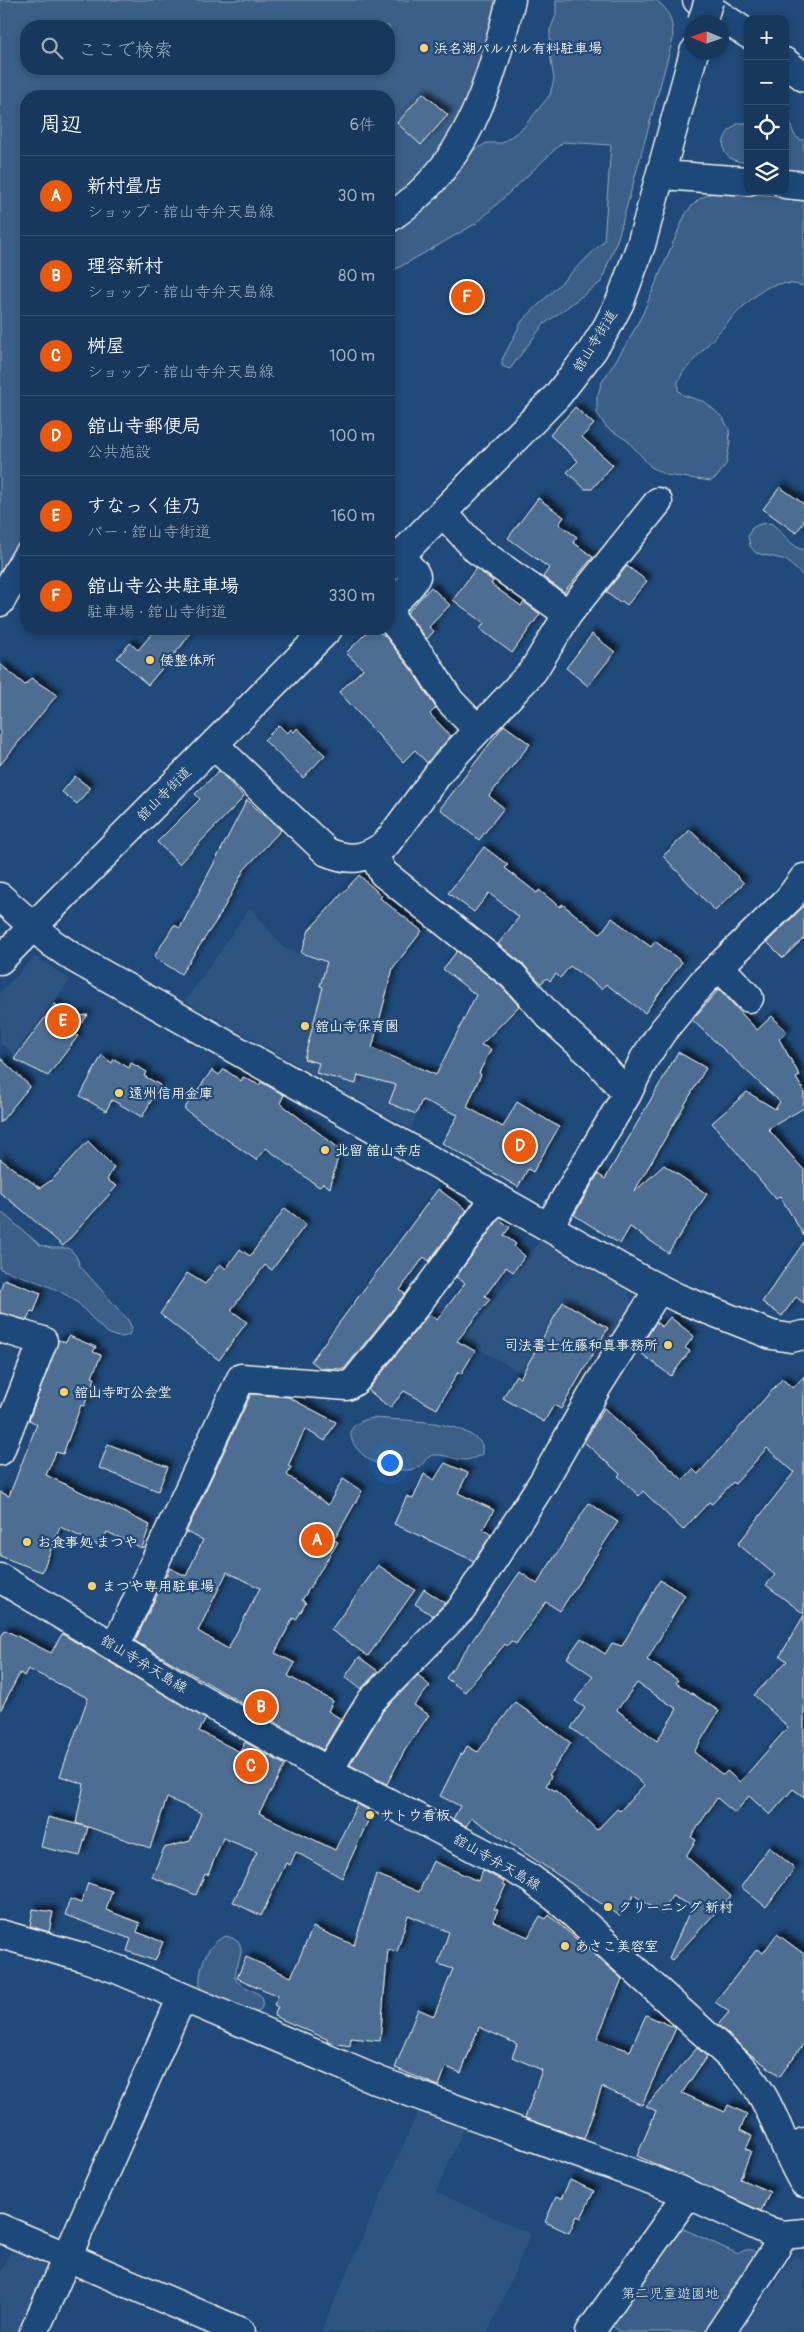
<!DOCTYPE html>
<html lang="ja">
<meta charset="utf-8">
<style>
:root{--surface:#17385c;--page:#244365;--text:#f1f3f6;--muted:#9eacbb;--line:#365272;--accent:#ea580c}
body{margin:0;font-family:Pangolin,"Klee One",sans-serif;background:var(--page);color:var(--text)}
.controls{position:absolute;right:15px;top:15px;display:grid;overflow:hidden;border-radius:10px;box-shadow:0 2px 8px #0003}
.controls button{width:45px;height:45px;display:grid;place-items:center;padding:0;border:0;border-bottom:1px solid var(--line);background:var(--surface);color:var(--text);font:25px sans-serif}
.compass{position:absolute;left:684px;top:15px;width:45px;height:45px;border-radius:50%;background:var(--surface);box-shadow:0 2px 8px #0003;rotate:272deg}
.you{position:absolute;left:389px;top:1462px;width:18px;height:18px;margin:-12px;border:4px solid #fff;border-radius:50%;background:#1a73e8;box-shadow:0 0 0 8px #1a73e833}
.badge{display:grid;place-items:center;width:32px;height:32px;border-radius:50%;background:var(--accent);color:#fff;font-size:16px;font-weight:700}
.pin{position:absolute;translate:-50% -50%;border:2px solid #fff;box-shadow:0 1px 5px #0006}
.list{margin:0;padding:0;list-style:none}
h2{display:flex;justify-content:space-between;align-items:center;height:65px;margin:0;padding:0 20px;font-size:21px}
h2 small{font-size:16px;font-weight:400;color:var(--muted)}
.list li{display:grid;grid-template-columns:32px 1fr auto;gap:15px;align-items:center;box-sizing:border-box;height:80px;padding:0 20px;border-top:1px solid var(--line)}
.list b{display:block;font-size:19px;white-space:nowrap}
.list p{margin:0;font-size:16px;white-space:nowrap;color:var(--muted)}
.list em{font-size:16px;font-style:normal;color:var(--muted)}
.icon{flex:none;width:28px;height:28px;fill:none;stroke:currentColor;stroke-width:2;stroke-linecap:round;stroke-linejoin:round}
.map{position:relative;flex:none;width:804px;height:2332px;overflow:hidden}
.search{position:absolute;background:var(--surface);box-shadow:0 2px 8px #0003;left:20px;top:20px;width:375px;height:55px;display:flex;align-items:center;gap:12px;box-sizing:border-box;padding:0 18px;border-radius:20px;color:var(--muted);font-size:19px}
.panel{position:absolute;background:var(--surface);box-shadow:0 2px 8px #0003;left:20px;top:90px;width:375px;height:545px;border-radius:20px}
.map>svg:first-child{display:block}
.built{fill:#2d5581}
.green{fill:#3a5f88;stroke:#97a8b8;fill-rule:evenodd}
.building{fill:#4d6e92;stroke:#f4f1e8;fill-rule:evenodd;filter:url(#shadow)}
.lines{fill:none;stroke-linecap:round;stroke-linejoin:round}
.minor-casing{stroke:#f4f1e8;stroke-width:31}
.major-casing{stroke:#f4f1e8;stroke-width:31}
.minor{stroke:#1f4a7a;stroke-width:28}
.major{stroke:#1f4a7a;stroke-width:28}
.major-bridge-casing{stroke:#f4f1e8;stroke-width:31;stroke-linecap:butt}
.major-bridge{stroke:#1f4a7a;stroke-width:28}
.poi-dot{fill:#ffd166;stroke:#1f4a7a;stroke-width:2}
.labels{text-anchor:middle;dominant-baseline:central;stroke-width:4.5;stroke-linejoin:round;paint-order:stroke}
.poi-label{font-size:14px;font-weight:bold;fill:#f4f1e8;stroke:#1f4a7a;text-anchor:start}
.street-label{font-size:14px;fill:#f4f1e8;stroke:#1f4a7a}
.park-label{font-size:14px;fill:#e1e2de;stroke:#1f4a7a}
</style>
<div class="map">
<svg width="804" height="2332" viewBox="0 0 804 2332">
<defs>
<filter id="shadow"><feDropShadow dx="4.5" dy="-4.5" stdDeviation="2.5" flood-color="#0009"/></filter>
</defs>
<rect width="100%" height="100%" fill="#1f4a7a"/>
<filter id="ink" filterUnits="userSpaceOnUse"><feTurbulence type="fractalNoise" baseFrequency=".02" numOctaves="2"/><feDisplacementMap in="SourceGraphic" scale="10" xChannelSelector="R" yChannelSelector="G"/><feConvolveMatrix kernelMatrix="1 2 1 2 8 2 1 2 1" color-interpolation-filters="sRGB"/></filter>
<g filter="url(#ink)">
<path class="built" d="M250 908 284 948 352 973 354 967 394 974 373 1052 407 1061 435 1073 411 1129 185 1001Z
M35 956 70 980 15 1055 0 1043V993Z
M540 1241 628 1291 633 1308 574 1404 462 1339Z
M420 2107 466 2124 436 2192 531 2234 488 2332H321Z
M13 2244 57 2262 26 2332H0V2274Z
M794 2255 804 2261V2332H740Z"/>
<path class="green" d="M0 0H499C482 58 470 122 429 168 417 181 402 192 389 204V96H26V533L0 578ZM26 26H389V69H26Z
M556 0H656C670 10 673 23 673 39L618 238 601 282 543 325 510 369 502 366V360L522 321 604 241 611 145 563 142 477 223 389 273V235L417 216 448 186 474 150 487 143H502L523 128 550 95 554 79 550 54V30L556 15Z
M785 118 789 120C793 129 793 140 804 140V174L785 171Z
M739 123H748L747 162C718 163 716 136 739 123Z
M725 191 804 199V286C794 284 784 282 774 285 752 289 701 354 683 372L678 382V390L683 395 705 402 723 418 729 429 730 443 726 464 717 477 711 481 666 475 651 467 628 441 606 427 597 413V397L602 382 629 340 643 313 685 215C697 198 704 194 725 191Z
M771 523C782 531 792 548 804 550V577L786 560 756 553 750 546 748 536 752 528 760 524Z
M0 1211 40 1245 51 1248H69L76 1256 80 1266 128 1320 132 1328 129 1335C109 1345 91 1315 78 1303 59 1287 23 1277 0 1269Z
M374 1418C405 1421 461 1419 482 1444V1454C461 1467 453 1454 434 1455 426 1456 425 1463 419 1467 412 1472 397 1470 389 1468 360 1462 328 1425 374 1418Z
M226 1936C254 1943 234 1963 235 1979 242 1988 255 1989 263 1998L262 2007 258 2012 249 2013 201 1991C196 1972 207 1942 226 1936Z
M675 2225 738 2254C748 2247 755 2248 760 2259L714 2332H621L606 2322Z"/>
<path class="building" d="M423 93 448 115 421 145 397 123Z
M575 407 594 424 582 437 613 465 592 489H585L567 472 578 461 550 435Z
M780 487 804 504V522L796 533 763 509Z
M538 498 564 517 559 524 577 537 573 542 593 557 564 592 543 577 549 568 508 538Z
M627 566 647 581 627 605 622 601 620 603 606 592Z
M476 568 493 581 491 584 521 606 524 602 540 614 512 653 480 629 484 623 453 600Z
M431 587 450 605 429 627 434 631 427 639 407 613Z
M156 629H193L183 644 148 685 117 658 130 643 138 650Z
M370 629H375L385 636 413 672 436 708 430 714 451 736 427 763 415 750 403 762 339 692 363 669 346 653Z
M592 634 615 652 588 686 566 668Z
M0 664 25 685 31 678 57 695 0 765Z
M279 725 287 733 291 729 294 732 297 728 325 755 303 778 264 740Z
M504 725 530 744 489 796 504 808 479 840 440 809Z
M219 771 244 797 179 864 157 842 200 799 195 794Z
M75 776 90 788 77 804 62 792Z
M247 800 281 830 244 870 220 915 181 974 154 957 174 925 180 928Z
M690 830 744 883 715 911 663 856Z
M484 847 508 865 505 868 537 893 539 890 560 907 562 904 600 934 612 918 651 947 655 941 682 962 645 1013 606 984 602 989 570 966 560 978 556 974 550 981 547 978 541 983 523 964 498 944 519 917 489 893 474 912 448 893Z
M359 875 382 896 380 898 422 931 393 968 372 1048 436 1075 476 995 443 969 457 951 502 987 519 1006 481 1045 491 1049 479 1073 481 1074 467 1107 503 1127 517 1102 559 1127 533 1172 528 1169 518 1187 442 1143 458 1115 422 1100 416 1114 389 1103 396 1085 358 1075 356 1084 316 1073 319 1063 304 1059 323 987 320 986 327 962 301 953 309 930Z
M804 906V938L783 958 767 942Z
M719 989 757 1030 772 1016 787 1032 779 1039 800 1076 796 1078 804 1091V1108L768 1129 804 1170V1236L780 1196 776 1199 712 1123 747 1092 775 1109 780 1102 692 1020Z
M55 1004 71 1017 88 1015 74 1033 78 1036 48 1076 14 1059Z
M678 1052 706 1068 634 1192 664 1165 707 1194 668 1253 630 1227 620 1244 574 1215 598 1174 605 1179Z
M102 1055 112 1063 114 1059 129 1068 131 1063 147 1072 144 1076 160 1085 142 1117 112 1100 106 1111 80 1096Z
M0 1058 30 1086 0 1123Z
M224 1069 241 1081 243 1077 259 1085 261 1082 284 1095 280 1103 340 1149 330 1188 323 1183 319 1187 266 1148 256 1160 184 1109 212 1070 219 1075Z
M88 1141 114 1167 107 1180 117 1186 63 1246 21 1209 0 1193V1159L40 1188 53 1179Z
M438 1189 467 1210 429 1261 424 1257 400 1290 405 1294 344 1369 320 1368 311 1361Z
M285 1208 306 1224 272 1270 265 1265 231 1310 247 1322 219 1360 160 1314 187 1273 205 1284 220 1264 226 1269 240 1249 250 1256Z
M499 1219 510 1227 504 1235 516 1244 514 1247 525 1256 513 1272 506 1267 485 1296 490 1299 457 1341 475 1351 461 1374 458 1372 437 1409 404 1391 390 1408 368 1390 429 1314 437 1320 465 1283 456 1277Z
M804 1242V1303L796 1297 782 1316 762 1302Z
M4 1279 41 1293 34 1312 31 1311 27 1320 0 1313V1291Z
M563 1302 608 1328 561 1409 554 1405 544 1422 503 1398 516 1375 520 1378Z
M670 1317 694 1336 685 1348 690 1351 671 1376 642 1354 646 1348 642 1345 656 1322 662 1327Z
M69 1336 96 1347 93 1352 101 1355 92 1377 95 1378 84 1406 81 1405 63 1454 56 1452 46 1475 150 1525 142 1548 107 1532 100 1546 60 1527 42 1572 0 1556V1492L9 1496 37 1424 29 1420 58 1340 66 1342Z
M804 1376V1614L766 1585 775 1575 738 1544 794 1472 767 1448 735 1484 733 1482 712 1504 709 1502 683 1530 643 1491 639 1496 618 1476 620 1474 584 1442 604 1408 683 1480 693 1469 698 1474 782 1379 793 1388Z
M251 1394 288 1397 336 1422 325 1441 305 1429 288 1466 291 1467 287 1475 328 1505 343 1479 362 1491 334 1540 338 1542 302 1600 306 1603 296 1620 293 1618 275 1653 295 1663 288 1676 333 1701 328 1711 341 1719 323 1750 135 1641 170 1568 186 1576 203 1540 186 1532ZM227 1572 260 1588 228 1649 198 1631Z
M108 1444 168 1467 158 1491 99 1468Z
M445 1463 468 1473 458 1493 494 1510 483 1529 491 1535 474 1561 394 1524 407 1496 413 1499 424 1474 434 1480Z
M589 1503 618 1522 560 1611 546 1602 516 1644 511 1641 507 1646 505 1644 465 1692 446 1678 520 1572 537 1584Z
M378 1565 415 1590 368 1656 331 1630Z
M660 1580 685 1595 647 1660 678 1680 676 1683 719 1711 694 1752 723 1775 727 1771 740 1782 788 1727 754 1695 787 1661 780 1656 804 1615V1797L793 1789 770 1815 749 1796 735 1813 717 1798 691 1837 696 1840 686 1856 731 1896 672 1960 669 1958 692 1906 672 1896 662 1914 634 1895 620 1916 472 1818 466 1826 453 1819 460 1806 440 1796 461 1754H463L467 1746 478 1752 515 1702 571 1743 549 1775 551 1776 546 1786 556 1791 597 1830 617 1809 620 1811 644 1785 629 1771 571 1728 585 1708 575 1701 593 1676 567 1658 581 1638 605 1654 612 1643 622 1646ZM637 1683 677 1709 657 1741 617 1710Z
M424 1589 445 1603 433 1616 415 1604Z
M5 1630 51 1653 62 1634 206 1719 199 1731 240 1752 245 1742 285 1765 259 1813 335 1850 357 1804 372 1812 342 1878 296 1852 290 1865 286 1863 261 1916 233 1902 257 1852 223 1838 208 1875 205 1874 196 1895 152 1877 164 1848 190 1841 201 1813 167 1798 150 1848 88 1827 80 1856 41 1847 48 1817 88 1827 76 1823 84 1784 60 1776 88 1698 28 1669 24 1676 20 1673 0 1711V1639Z
M359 1657 378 1671 361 1689 345 1677Z
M418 1675 430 1686 414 1705 429 1715 405 1750 387 1784 350 1765 383 1711Z
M769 1847 795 1868 766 1907 741 1887Z
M433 1861 478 1881 483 1870 504 1882 503 1884 506 1885 494 1909 498 1910 493 1921 528 1937 540 1916 546 1919 549 1915 622 1979 597 2039 630 2051 646 2015 676 2028 642 2105 602 2087 584 2139 525 2118 542 2070 512 2057 517 2044 479 2027 461 2073 446 2067 439 2086 395 2068 418 2009 434 2016 453 1969 438 1964 449 1932 408 1915 397 1952 388 1949 380 2041 351 2038 350 2046 327 2042V2039L274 2016 278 2007 274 2005 278 1996 237 1978 246 1957 291 1977 313 1927 354 1945 376 1874 419 1892Z
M88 1883 112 1891 106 1910 140 1923 137 1932 163 1942 155 1961 127 1951 131 1939 65 1915 70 1899 81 1903Z
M33 1909 53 1912 49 1932 30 1926Z
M777 1934 804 1954V2043L780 2076 750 2054 718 2025 729 2012 715 2002 757 1949 763 1953Z
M697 2048 707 2056 682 2093 725 2112 728 2105 747 2114 740 2130 752 2136 746 2149 751 2151 740 2179 770 2192 761 2211 637 2156 656 2111 646 2106Z
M570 2180 594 2191 581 2218 577 2216 569 2233 545 2222 556 2197 561 2199Z"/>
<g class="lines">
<g class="minor-casing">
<path id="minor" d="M389 218C468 166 489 87 511 0
M443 513 477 550 568 614
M399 557 414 572 416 576C410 593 384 600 393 621L426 663 450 701 477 729
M0 602 26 557
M214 745 327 852C352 862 365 859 386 844L444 766 533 671 568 614 658 502
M373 853 383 873 513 976 549 1016 595 1058 627 1094
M0 897 52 943 74 958 640 1279 678 1298 772 1335 791 1338 804 1335
M719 966 749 998
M549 1226 627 1094 644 1059 662 1032 703 982 789 899 804 878
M0 1328 43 1341 0 1451
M115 1647 241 1378 347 1386 355 1381 417 1304 496 1197
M328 1771 371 1701 462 1608 543 1482 598 1385 659 1289
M0 1934 82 1957 119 1970 379 2081 679 2190 768 2231 782 2235 804 2233
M789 2152 804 2142
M0 2228 241 2332
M34 2332 182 1997
M590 2332 688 2194
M721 2332 774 2252 782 2235"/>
</g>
<g class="major-casing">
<path id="major" d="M697 0 748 34
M785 62 804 77
M661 175 748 181
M785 184 804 186
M389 567 557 396 592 351 607 327 620 302 641 245 694 52
M0 960 328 629
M0 1578 198 1697 328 1771 505 1864 531 1879 555 1897 737 2063C775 2100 778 2141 804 2183"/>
</g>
<use href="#minor" class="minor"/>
<use href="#major" class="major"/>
<g class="major-bridge-casing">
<path id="major-bridge" d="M702 22 709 0"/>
</g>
<use href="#major-bridge" class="major-bridge"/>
</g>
</g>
<g class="poi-dot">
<circle cx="424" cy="48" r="5"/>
<circle cx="150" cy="660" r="5"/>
<circle cx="305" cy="1026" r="5"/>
<circle cx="119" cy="1093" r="5"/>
<circle cx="325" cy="1150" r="5"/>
<circle cx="668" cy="1345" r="5"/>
<circle cx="64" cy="1392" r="5"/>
<circle cx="27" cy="1542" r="5"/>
<circle cx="92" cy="1586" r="5"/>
<circle cx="370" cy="1815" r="5"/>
<circle cx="608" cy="1907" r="5"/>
<circle cx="565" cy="1946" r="5"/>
</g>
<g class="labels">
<g class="poi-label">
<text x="434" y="48">浜名湖パルパル有料駐車場</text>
<text x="160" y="660">倭整体所</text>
<text x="315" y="1026">舘山寺保育園</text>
<text x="129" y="1093">遠州信用金庫</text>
<text x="335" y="1150">北留 舘山寺店</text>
<text x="658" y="1345" text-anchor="end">司法書士佐藤和真事務所</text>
<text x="74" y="1392">舘山寺町公会堂</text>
<text x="37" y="1542">お食事処 まつや</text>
<text x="102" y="1586">まつや専用駐車場</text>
<text x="380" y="1815">サトウ看板</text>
<text x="618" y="1907">クリーニング 新村</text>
<text x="575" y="1946">あさこ美容室</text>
</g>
<g class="street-label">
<text transform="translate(595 341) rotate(-58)">舘山寺街道</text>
<text transform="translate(164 794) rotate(-45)">舘山寺街道</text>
<text transform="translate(144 1664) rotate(31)">舘山寺弁天島線</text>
<text transform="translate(497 1862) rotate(30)">舘山寺弁天島線</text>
</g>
<g class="park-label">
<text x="670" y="2293">第二児童遊園地</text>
</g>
</g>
</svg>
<div class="controls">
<button>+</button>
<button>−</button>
<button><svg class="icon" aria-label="locate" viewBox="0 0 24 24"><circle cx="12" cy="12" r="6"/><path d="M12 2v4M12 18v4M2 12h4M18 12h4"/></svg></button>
<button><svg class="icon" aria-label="layers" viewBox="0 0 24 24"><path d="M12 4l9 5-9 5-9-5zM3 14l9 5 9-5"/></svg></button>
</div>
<svg class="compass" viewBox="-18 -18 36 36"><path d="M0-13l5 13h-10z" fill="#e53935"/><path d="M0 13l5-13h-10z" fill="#9eacbb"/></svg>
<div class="you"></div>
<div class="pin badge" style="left:317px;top:1540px">A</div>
<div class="pin badge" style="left:261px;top:1707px">B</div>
<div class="pin badge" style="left:251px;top:1766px">C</div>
<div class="pin badge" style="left:520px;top:1146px">D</div>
<div class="pin badge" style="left:63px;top:1021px">E</div>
<div class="pin badge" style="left:467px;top:297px">F</div>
<div class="search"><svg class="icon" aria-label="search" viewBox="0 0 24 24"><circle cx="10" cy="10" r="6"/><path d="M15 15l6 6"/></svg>ここで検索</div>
<section class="panel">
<h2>周辺<small>6件</small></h2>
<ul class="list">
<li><span class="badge">A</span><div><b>新村畳店</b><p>ショップ · 舘山寺弁天島線</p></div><em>30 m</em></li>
<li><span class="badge">B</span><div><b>理容新村</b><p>ショップ · 舘山寺弁天島線</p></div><em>80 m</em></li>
<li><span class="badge">C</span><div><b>桝屋</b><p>ショップ · 舘山寺弁天島線</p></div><em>100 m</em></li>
<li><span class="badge">D</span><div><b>舘山寺郵便局</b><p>公共施設</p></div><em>100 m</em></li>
<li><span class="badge">E</span><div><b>すなっく佳乃</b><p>バー · 舘山寺街道</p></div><em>160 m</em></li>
<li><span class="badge">F</span><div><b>舘山寺公共駐車場</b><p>駐車場 · 舘山寺街道</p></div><em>330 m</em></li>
</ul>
</section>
</div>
